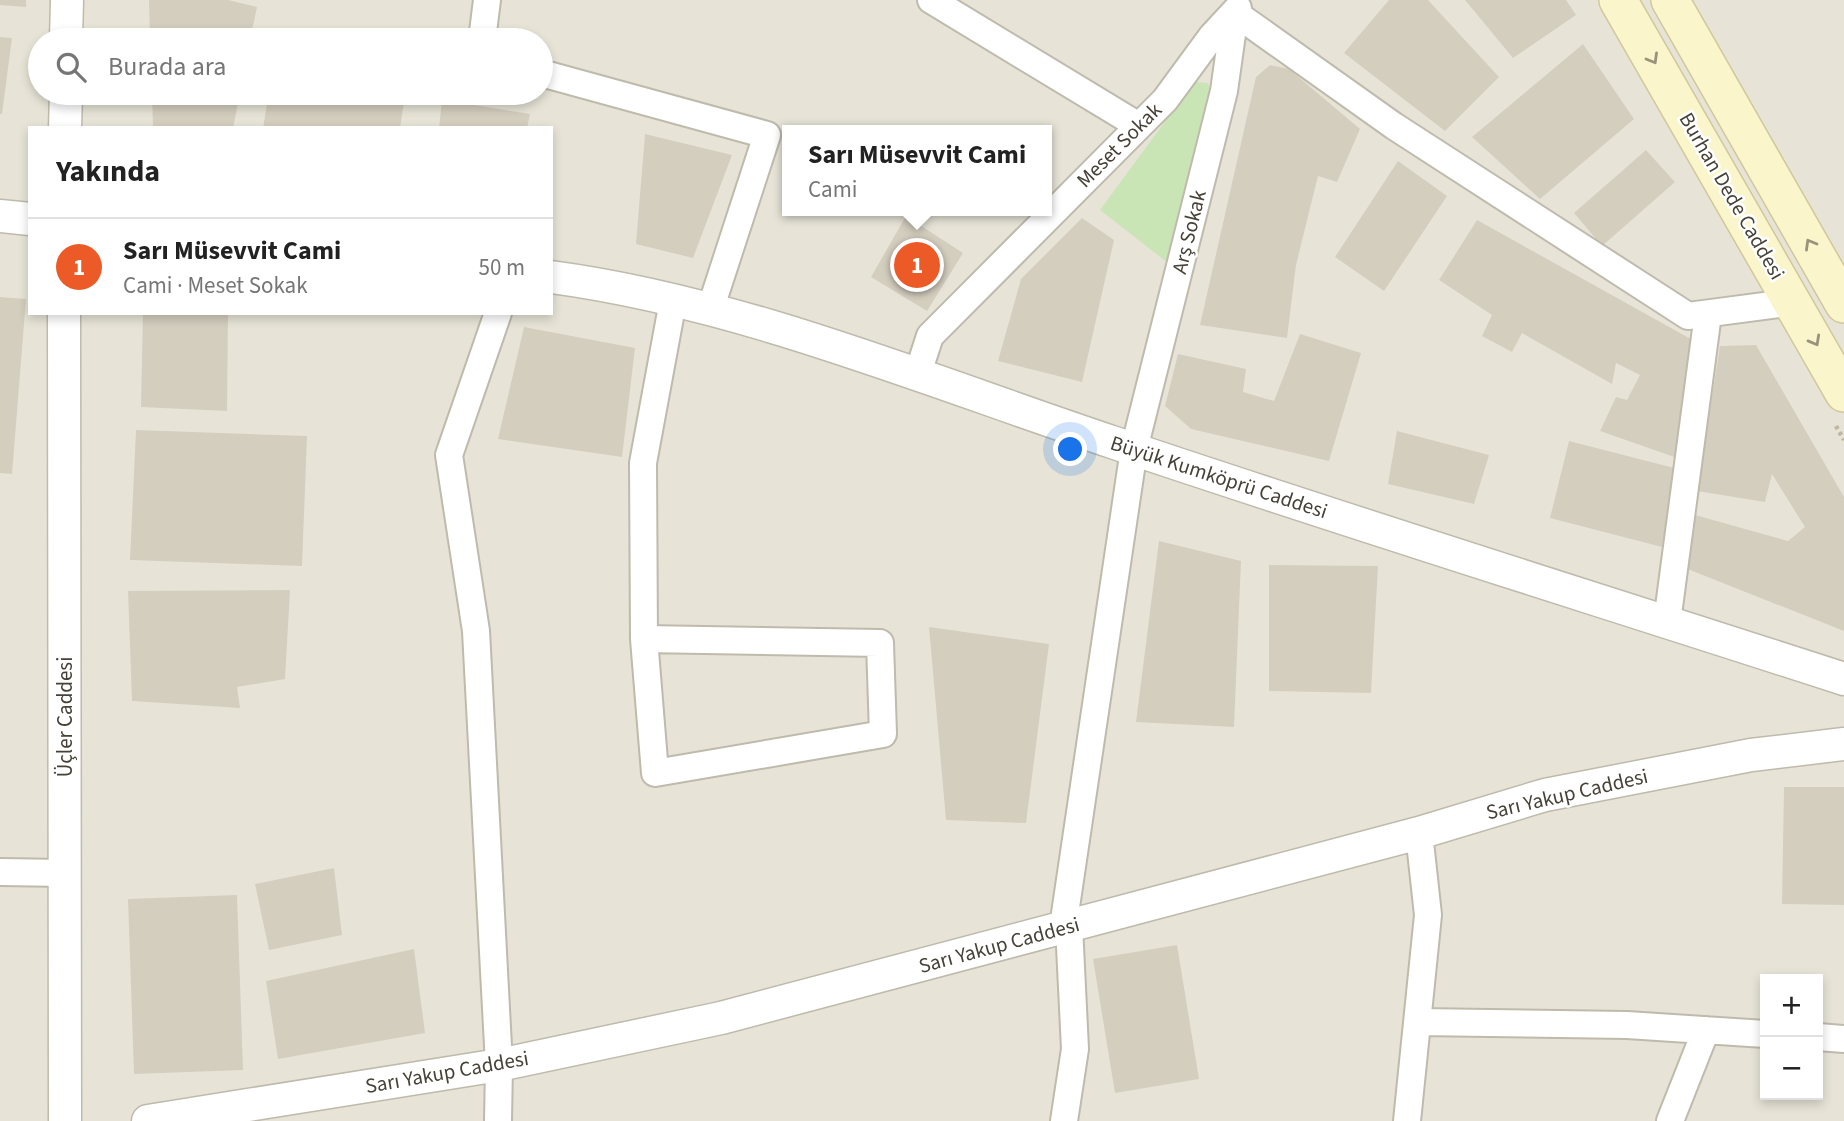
<!DOCTYPE html>
<html lang="tr">
<meta charset="utf-8">
<style>
:root{--surface:#fff;--page:#f2f2f2;--text:#222;--muted:#767676;--line:#e0e0e0;--accent:#ec5b27}
body{margin:0;font-family:"Source Sans 3",sans-serif;background:var(--page);color:var(--text)}
.controls{position:absolute;right:21px;bottom:21px;display:grid;overflow:hidden;border-radius:0px;box-shadow:0 4px 10px #0003}
.controls button{width:63px;height:63px;display:grid;place-items:center;padding:0;border:0;border-bottom:2px solid var(--line);background:var(--surface);color:var(--text);font:35px sans-serif}
.you{position:absolute;left:1071px;top:450px;width:24px;height:24px;margin:-18px;border:5px solid #fff;border-radius:50%;background:#1a73e8;box-shadow:0 0 0 10px #1a73e833}
.badge{display:grid;place-items:center;width:46px;height:46px;border-radius:50%;background:var(--accent);color:#fff;font-size:23px;font-weight:700}
.pin{position:absolute;translate:-50% -50%;border:4px solid #fff;box-shadow:0 2px 7px #0006}
.popup{position:absolute;left:782px;top:125px;width:270px;height:91px;box-sizing:border-box;display:grid;place-content:center;border-radius:0px;background:var(--surface);filter:drop-shadow(0 2px 5px #0005);font-size:23px;white-space:nowrap;color:var(--muted)}
.popup b{font-size:26px;color:var(--text)}
.popup::after{content:'';position:absolute;left:50%;top:100%;margin-left:-14px;border:14px solid transparent;border-top-color:var(--surface)}
.list{margin:0;padding:0;list-style:none}
h2{display:flex;justify-content:space-between;align-items:center;height:91px;margin:0;padding:0 28px;font-size:30px}
h2 small{font-size:23px;font-weight:400;color:var(--muted)}
.list li{display:grid;grid-template-columns:46px 1fr auto;gap:21px;align-items:center;box-sizing:border-box;height:98px;padding:0 28px;border-top:2px solid var(--line)}
.list b{display:block;font-size:26px;white-space:nowrap}
.list p{margin:0;font-size:23px;white-space:nowrap;color:var(--muted)}
.list em{font-size:23px;font-style:normal;color:var(--muted)}
.icon{flex:none;width:38px;height:38px;fill:none;stroke:currentColor;stroke-width:2;stroke-linecap:round;stroke-linejoin:round}
.map{position:relative;flex:none;width:1844px;height:1121px;overflow:hidden}
.search{position:absolute;background:var(--surface);box-shadow:0 4px 10px #0003;left:28px;top:28px;width:525px;height:77px;display:flex;align-items:center;gap:18px;box-sizing:border-box;padding:0 24px;border-radius:38px;color:var(--muted);font-size:26px}
.panel{position:absolute;background:var(--surface);box-shadow:0 4px 10px #0003;left:28px;top:126px;width:525px;height:189px;border-radius:0px}
.map>svg:first-child{display:block}
.residential{fill:#e7e4d7;fill-rule:evenodd}
.green{fill:#cae5b5}
.building{fill:#d4cebf}
.lines{fill:none;stroke-linecap:round;stroke-linejoin:round}
.minor-casing{stroke:#bebaac;stroke-width:30}
.tertiary-casing{stroke:#bebaac;stroke-width:35}
.secondary-casing{stroke:#d0c89b;stroke-width:40}
.path{stroke:#bfb79e;stroke-width:4.5;stroke-dasharray:3.5 3.5;stroke-linecap:butt}
.minor{stroke:#fff;stroke-width:26}
.tertiary{stroke:#fff;stroke-width:32}
.secondary{stroke:#fbf5cb;stroke-width:37}
.oneway{stroke:#98937a}
.labels{text-anchor:middle;dominant-baseline:central;stroke-width:5;stroke-linejoin:round;paint-order:stroke}
.street-label{font-size:21px;fill:#474238;stroke:#fff}
</style>
<div class="map">
<svg width="1844" height="1121" viewBox="0 0 1844 1121">
<rect width="100%" height="100%" fill="#f3f1e9"/>
<path class="residential" d="M0 0H1844V1121H0ZM40 40H541V93H40ZM30 128H551V313H30ZM788 130H1046V211H788ZM1765 979H1818V1095H1765Z"/>
<path class="green" d="M1194 82 1208 83 1211 95 1168 263 1100 210Z"/>
<path class="building" d="M0 0H26V7L0 5Z
M149 0H228L257 7 250 40H150Z
M1389 0H1428L1499 77 1445 131 1344 53Z
M1465 0H1566L1576 15 1513 58Z
M0 37 12 38 2 114H0Z
M1583 44 1634 119 1540 199 1472 137Z
M1270 65 1289 69 1360 129 1337 182 1318 176 1296 265 1287 338 1200 325 1256 77Z
M152 93H240L233 128H153Z
M269 93 405 95 400 128H263Z
M442 100 530 114 527 128H439Z
M645 134 732 155 693 258 636 244Z
M1646 150 1675 182 1602 246 1574 213Z
M1398 161 1447 196 1384 291 1335 257Z
M906 216 963 253 927 311 871 277Z
M1082 218 1114 240 1082 382 998 361 1021 279Z
M1477 220 1698 343 1680 459 1600 431 1616 397 1627 400 1640 375 1616 363 1612 384 1522 333 1512 352 1482 336 1492 315 1439 280Z
M0 297 26 299 12 474 0 473Z
M143 313H228L227 411 141 407Z
M524 327 635 348 622 457 498 439Z
M1300 334 1361 353 1329 461 1191 429 1165 406 1178 354 1246 369 1243 392 1274 401Z
M1756 345 1844 497V631L1685 568 1695 515 1788 541 1805 527 1772 474 1765 502 1697 491 1720 346Z
M136 430 307 436 302 566 130 560Z
M1397 431 1489 455 1474 504 1388 484Z
M1569 441 1686 471 1666 548 1550 518Z
M1159 541 1241 561 1234 727 1136 722Z
M1269 565 1378 566 1371 693 1269 691Z
M290 590 285 679 237 687 240 708 132 701 128 591Z
M929 627 1049 644 1026 823 946 820Z
M1784 787H1844V905L1782 904Z
M334 868 342 935 269 950 255 884Z
M237 895 243 1070 134 1074 128 899Z
M1177 945 1199 1079 1115 1093 1093 959Z
M414 949 425 1033 278 1059 266 981Z"/>
<g class="lines">
<g class="minor-casing">
<path id="minor" d="M931 0 1139 126
M482 40 487 0
M541 73 767 135 710 310
M917 376 930 336 1165 100 1212 36 1238 8
M1667 622 1708 314
M644 639 880 643 883 734 655 773 644 639 643 463 673 301
M0 872 66 873
M1063 927 1134 449 1224 91 1235 13 1394 126 1688 316 1794 302
M1418 1022 1627 1025 1765 1034
M1818 1037 1844 1039
M498 1121 499 1065 476 631 449 455 498 313
M1064 1121 1075 1049 1069 926
M1407 1121 1428 915 1419 833
M1670 1121 1706 1030"/>
</g>
<g class="tertiary-casing">
<path id="tertiary" d="M66 40 67 0
M65 128 66 93
M0 216 30 219
M551 277C740 302 932 382 1112 442 1355 524 1600 600 1844 679
M64 313 65 1121
M148 1121 499 1065 721 1018 1419 833 1545 795 1751 755 1844 744"/>
</g>
<g class="secondary-casing">
<path id="secondary" d="M1618 0 1844 393
M1670 0 1844 304"/>
</g>
<path class="path" d="M1836 426 1844 440"/>
<use href="#minor" class="minor"/>
<use href="#tertiary" class="tertiary"/>
<use href="#secondary" class="secondary"/>
</g>
<defs><path id="oneway-chevron" d="M-2-3.5L2.5 0L-2 3.5" fill="none" stroke-width="1.6" stroke-linecap="round" stroke-linejoin="round" transform="scale(1.75)"/></defs>
<g class="oneway">
<use href="#oneway-chevron" transform="translate(1653 59) rotate(60)"/>
<use href="#oneway-chevron" transform="translate(1810 244) rotate(-120)"/>
<use href="#oneway-chevron" transform="translate(1815 341) rotate(61)"/>
</g>
<g class="labels">
<g class="street-label">
<text transform="translate(1119 145) rotate(-45)">Meset Sokak</text>
<text transform="translate(1732 196) rotate(60)">Burhan Dede Caddesi</text>
<text transform="translate(1189 232) rotate(-76)">Arş Sokak</text>
<text transform="translate(1219 477) rotate(18)">Büyük Kumköprü Caddesi</text>
<text transform="translate(65 717) rotate(-90)">Üçler Caddesi</text>
<text transform="translate(1567 794) rotate(-13)">Sarı Yakup Caddesi</text>
<text transform="translate(999 945) rotate(-15)">Sarı Yakup Caddesi</text>
<text transform="translate(447 1072) rotate(-10)">Sarı Yakup Caddesi</text>
</g>
</g>
</svg>
<div class="controls">
<button>+</button>
<button>−</button>
</div>
<div class="you"></div>
<div class="pin badge" style="left:917px;top:265px">1</div>
<div class="popup"><b>Sarı Müsevvit Cami</b>Cami</div>
<div class="search"><svg class="icon" aria-label="search" viewBox="0 0 24 24"><circle cx="10" cy="10" r="6"/><path d="M15 15l6 6"/></svg>Burada ara</div>
<section class="panel">
<h2>Yakında<small></small></h2>
<ul class="list">
<li><span class="badge">1</span><div><b>Sarı Müsevvit Cami</b><p>Cami · Meset Sokak</p></div><em>50 m</em></li>
</ul>
</section>
</div>
